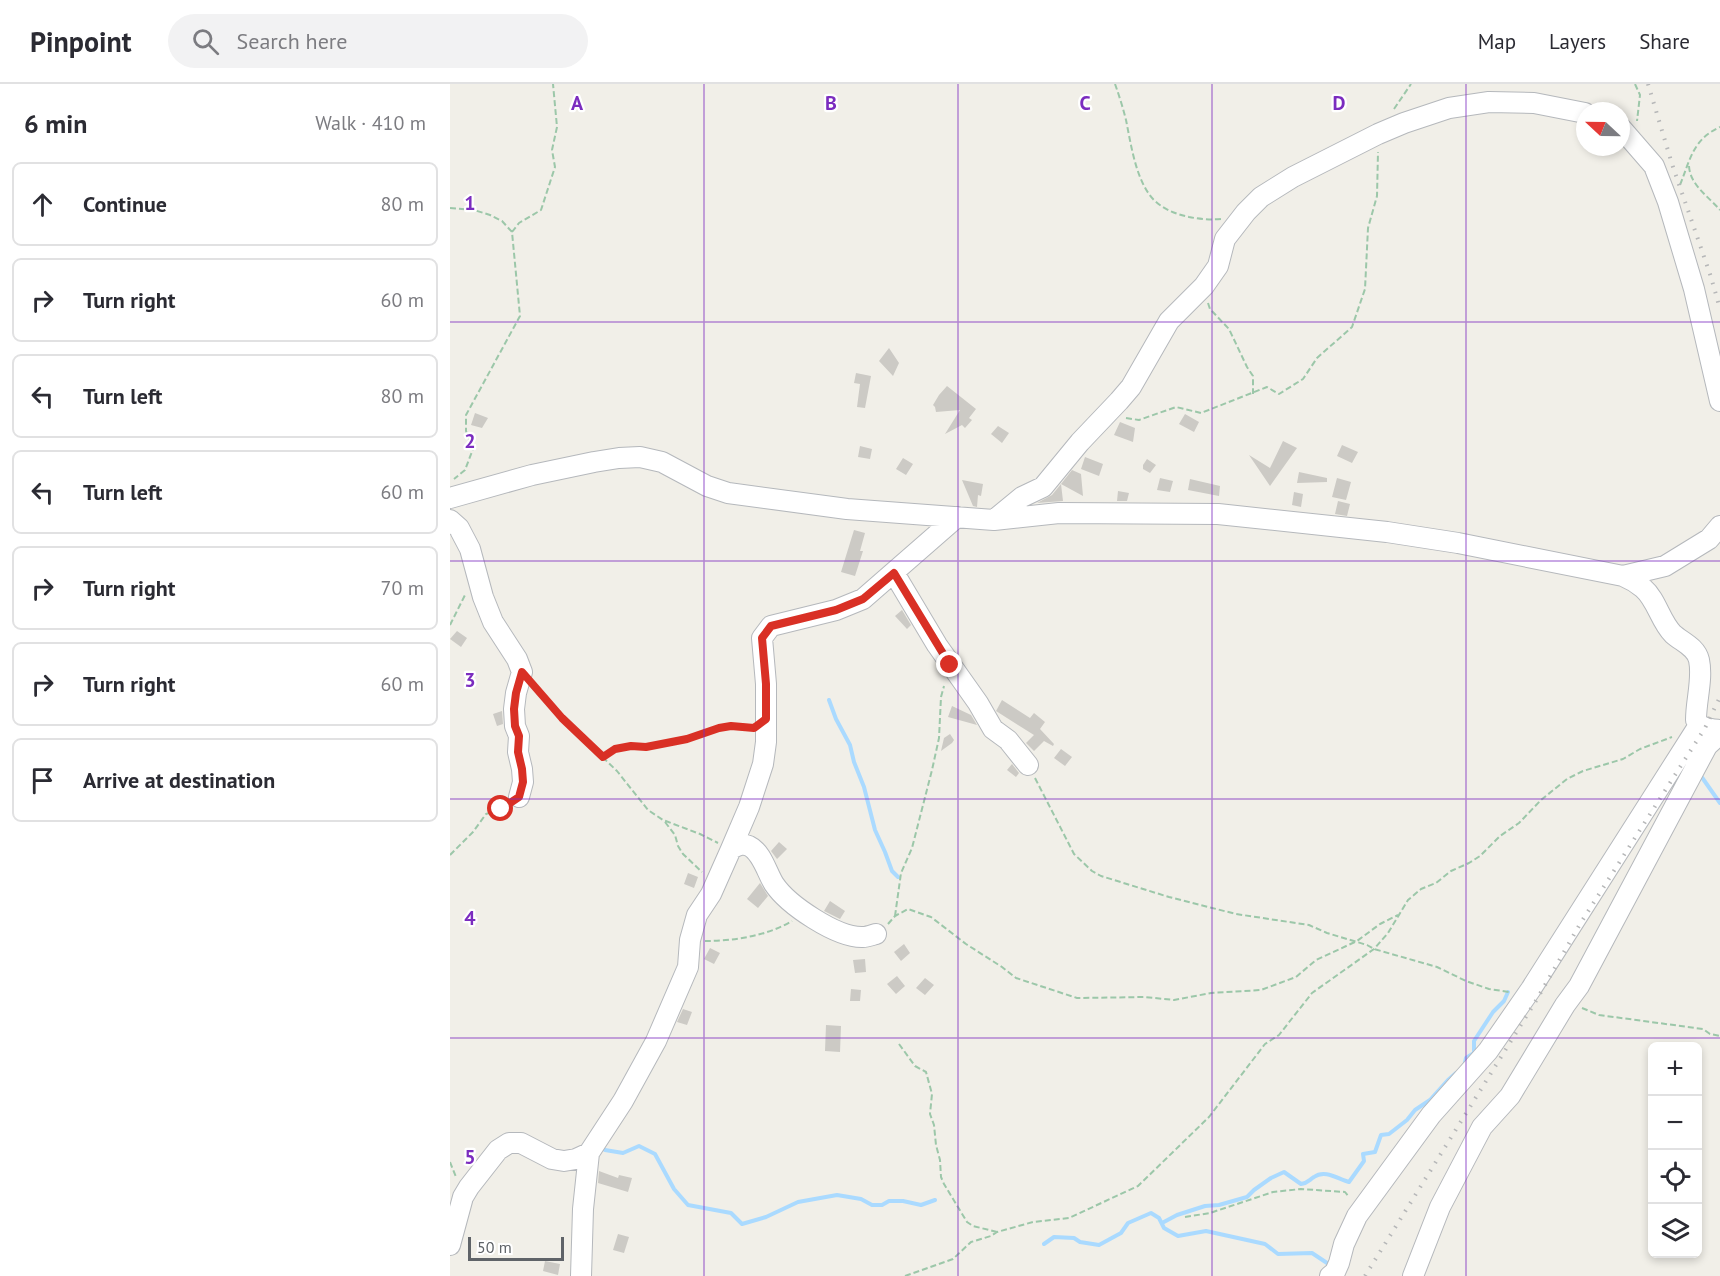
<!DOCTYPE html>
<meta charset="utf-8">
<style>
:root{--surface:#fff;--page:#f2f2f3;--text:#2b2b33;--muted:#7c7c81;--line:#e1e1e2}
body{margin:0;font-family:"PT Sans",sans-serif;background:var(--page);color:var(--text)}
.controls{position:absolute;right:18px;bottom:18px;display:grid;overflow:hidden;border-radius:9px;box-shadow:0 3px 9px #0003}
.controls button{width:54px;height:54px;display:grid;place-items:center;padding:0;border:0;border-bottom:2px solid var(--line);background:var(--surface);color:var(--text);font:30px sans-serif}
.compass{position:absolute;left:1126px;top:18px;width:54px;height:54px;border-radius:50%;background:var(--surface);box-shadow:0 3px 9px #0003;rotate:292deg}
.scale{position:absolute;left:18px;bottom:15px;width:96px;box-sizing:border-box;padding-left:6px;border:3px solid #5f6368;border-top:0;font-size:16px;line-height:21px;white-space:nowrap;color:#5f6368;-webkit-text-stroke:4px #fff;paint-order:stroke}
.stop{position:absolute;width:18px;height:18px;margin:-14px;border:4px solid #d93025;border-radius:50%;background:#fff}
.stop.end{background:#d93025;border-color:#fff;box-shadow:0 2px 6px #0008}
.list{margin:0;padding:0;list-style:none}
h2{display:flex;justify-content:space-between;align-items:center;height:78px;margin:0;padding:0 24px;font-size:26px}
h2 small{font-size:20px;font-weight:400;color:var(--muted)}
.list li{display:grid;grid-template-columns:39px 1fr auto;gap:18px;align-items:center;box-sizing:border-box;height:84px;margin:0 12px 12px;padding:0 12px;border:2px solid var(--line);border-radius:9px}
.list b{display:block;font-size:22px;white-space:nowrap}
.list em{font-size:20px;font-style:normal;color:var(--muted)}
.icon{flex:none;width:33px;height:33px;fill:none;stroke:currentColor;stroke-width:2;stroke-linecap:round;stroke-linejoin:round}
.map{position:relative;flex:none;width:1270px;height:1192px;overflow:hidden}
header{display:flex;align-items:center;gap:36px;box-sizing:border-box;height:84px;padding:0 30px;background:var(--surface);border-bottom:2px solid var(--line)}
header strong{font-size:28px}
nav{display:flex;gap:33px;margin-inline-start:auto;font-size:21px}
.search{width:420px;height:54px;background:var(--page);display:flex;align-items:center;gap:15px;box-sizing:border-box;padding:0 21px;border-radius:33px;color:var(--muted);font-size:22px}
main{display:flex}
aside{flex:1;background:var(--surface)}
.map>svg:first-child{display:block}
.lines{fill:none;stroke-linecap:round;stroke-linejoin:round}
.stream{stroke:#aadaff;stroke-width:4}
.building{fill:#cccac5}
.minor-casing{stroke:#b5b8bc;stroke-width:22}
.path{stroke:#9cc7a9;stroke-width:2;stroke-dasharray:6 3;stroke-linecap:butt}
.minor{stroke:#fff;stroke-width:20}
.rail{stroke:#b6b7b8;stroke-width:4;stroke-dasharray:1.5 8;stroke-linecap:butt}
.route{stroke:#d93025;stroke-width:8}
.grid{fill:none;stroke:#7b2cbf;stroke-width:1.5;stroke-opacity:0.55}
.grid-label{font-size:20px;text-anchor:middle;font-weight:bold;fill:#7b2cbf;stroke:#fff;stroke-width:4.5;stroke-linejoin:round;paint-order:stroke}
</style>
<header>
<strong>Pinpoint</strong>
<div class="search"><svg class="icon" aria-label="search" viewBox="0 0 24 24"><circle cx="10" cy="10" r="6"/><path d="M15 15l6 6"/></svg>Search here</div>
<nav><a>Map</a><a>Layers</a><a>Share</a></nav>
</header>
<main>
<aside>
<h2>6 min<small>Walk · 410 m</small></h2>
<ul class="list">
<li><svg class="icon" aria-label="ahead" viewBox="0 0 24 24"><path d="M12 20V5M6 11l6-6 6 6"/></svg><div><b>Continue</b></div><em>80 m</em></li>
<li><svg class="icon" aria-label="right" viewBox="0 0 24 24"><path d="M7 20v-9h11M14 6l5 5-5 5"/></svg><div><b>Turn right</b></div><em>60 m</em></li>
<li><svg class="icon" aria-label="left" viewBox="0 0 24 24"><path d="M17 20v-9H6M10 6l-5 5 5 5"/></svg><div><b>Turn left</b></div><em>80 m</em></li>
<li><svg class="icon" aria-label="left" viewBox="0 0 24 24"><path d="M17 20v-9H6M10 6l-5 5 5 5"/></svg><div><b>Turn left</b></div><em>60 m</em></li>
<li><svg class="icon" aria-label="right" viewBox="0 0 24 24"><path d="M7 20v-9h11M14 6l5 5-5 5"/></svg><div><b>Turn right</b></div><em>70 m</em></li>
<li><svg class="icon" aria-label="right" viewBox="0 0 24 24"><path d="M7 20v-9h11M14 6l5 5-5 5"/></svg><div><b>Turn right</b></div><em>60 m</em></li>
<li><svg class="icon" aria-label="arrive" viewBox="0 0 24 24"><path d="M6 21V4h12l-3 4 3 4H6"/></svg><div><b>Arrive at destination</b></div></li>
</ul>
</aside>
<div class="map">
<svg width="1270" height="1192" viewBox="0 0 1270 1192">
<rect width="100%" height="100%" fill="#f1efe8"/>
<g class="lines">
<path class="stream" d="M379 616 386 635 400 661 404 678 414 703 425 746 435 768 442 787 448 793
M1251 692 1270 719
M1014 983 1016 974 1024 969V957L1043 928 1054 917 1058 908
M155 1066 173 1069 189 1062 205 1070 224 1105 238 1121 281 1129 292 1140 316 1133 348 1118 387 1111 411 1115 422 1121H432L439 1117H453L471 1121 485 1116
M712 1139 727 1131 755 1122 769 1121 797 1113 804 1106 821 1094 834 1088 851 1100C858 1099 859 1096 864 1093 875 1085 888 1095 899 1098L914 1077 913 1070 925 1068 931 1051 939 1050 957 1036 965 1026 980 1016 998 996 1006 989
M594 1160 604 1153 624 1154 630 1158 649 1161 671 1149 678 1139 701 1129 709 1134 714 1144 728 1152 756 1147 815 1160 828 1170 862 1169 880 1181"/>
</g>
<path class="building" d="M439 264 449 279 443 292 429 277Z
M406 289 421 292 415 324 407 323 410 300 404 299Z
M497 302 526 325 519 334 522 336 515 344 512 341 495 350 510 326 486 328 485 323 483 321 489 311Z
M25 329 38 334 32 344 21 341Z
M735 330 749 338 744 348 729 340Z
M670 338 685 344 683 358 664 351Z
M548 342 559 349 552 359 541 350Z
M833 357 847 364 820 402 799 371 820 384Z
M892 361 908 368 902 379 887 372Z
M410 362 422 365 420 375 408 373Z
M635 373 653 380 649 392 631 385Z
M453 374 463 380 456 391 446 385Z
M697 375 706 381 700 389 693 385V381Z
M622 386 631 390 633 412 611 400Z
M849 388 877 394V398L847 399Z
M710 394 723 397 720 408 707 406Z
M887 394 901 398 896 416 882 413Z
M740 395 770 402 769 412 738 406Z
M512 396 533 400 531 412 528 411 527 423 523 422Z
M611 400 613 417 587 419 602 411Z
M668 407 679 409 677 417H667Z
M844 408 853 410 851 423 842 421Z
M888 417 900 420 897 432 885 430Z
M404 446 415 449 410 467H413L405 492 391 488Z
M452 526 461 541 457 545 445 532Z
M7 547 17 554 11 563 0 555Z
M552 616 580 634 584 629 595 638 590 645 604 660 603 662 594 657 584 667 576 659 584 651 546 627Z
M502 622 521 631 527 641 498 633Z
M52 627 53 640 47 642 43 630Z
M500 650 504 656 502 659 491 667 494 654Z
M611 665 622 673 615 682 604 674Z
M562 680 569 689 566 693 557 686Z
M329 758 337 765 327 775 321 767Z
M238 789 248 793 244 804 234 800Z
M310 799 318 812 308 824 297 815Z
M380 817 395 827 390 835 374 827Z
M454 860 460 869 451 877 444 868Z
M260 864 270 869 264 880 254 875Z
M415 875 416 888 405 889 403 876Z
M447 892 455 902 446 910 437 900Z
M475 894 484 901 475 911 466 904Z
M401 905 411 906 410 917H400Z
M233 925 242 928 237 941 227 938Z
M376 941 391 942 390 968 375 967Z
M149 1087 168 1094 169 1091 182 1094 178 1108 148 1099Z
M168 1150 179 1153 174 1169 163 1166Z
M95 1177 110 1180 108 1191 93 1187Z"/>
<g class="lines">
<g class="minor-casing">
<path id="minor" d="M1171 44 1204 82 1218 118 1244 205 1270 317
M0 414 82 391 144 378 169 374 190 373 212 378 257 402 278 409 397 425 544 436 609 429 768 430 937 448 1008 459 1173 492C1180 495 1187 499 1193 504 1207 516 1210 537 1223 550 1232 558 1246 563 1249 576 1253 595 1246 616 1246 636 1251 645 1260 645 1270 646
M0 436 9 444 20 465 33 513 43 538 67 575 72 588 66 609 64 625 65 642 69 652 68 668 72 685 73 698 69 713
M544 436 572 413 593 403 630 358 669 317 681 303 719 237 754 202 768 182 775 155 796 128 811 113 843 93 928 50 954 39 999 24 1039 18 1084 19 1135 29
M444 489 487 561 528 619 543 645 558 656 578 681
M1173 492 1215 482 1259 455 1270 442
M281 765C287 762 292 759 299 762 312 768 317 789 324 800 338 821 387 854 413 853 417 853 422 851 426 850
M0 1161 13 1113 19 1103 48 1066 59 1059H71L102 1075 114 1077 126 1075 139 1069
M131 1192 133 1125 139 1069 173 1017 206 957 238 883 240 856 247 831 261 810 281 765 299 723 313 680 316 658V600L312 554 321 542 386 526 413 515 507 433
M880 1192 885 1188 889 1179 894 1160 907 1132 981 1031 1038 967 1081 905 1249 641
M963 1192 990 1123 1032 1043 1060 1012 1115 921 1129 902 1257 662 1270 650"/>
</g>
<path class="path" d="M665 0C669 11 673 24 676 36 681 60 686 99 705 117 715 126 726 130 739 133 749 135 760 136 771 135
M1185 0 1190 11 1187 37
M944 25 961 0
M1239 82C1240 101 1258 112 1270 126
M1230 101C1240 76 1243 55 1270 43
M0 124 24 126 40 131 52 137 62 148 70 232 16 331V347L23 365 15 386 4 395
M62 148 69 139 91 126 105 83 102 66 107 43 103 0
M758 219 760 225 779 245 797 283 803 292V310
M676 334 689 336 726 323 751 329 817 303 829 310 853 295 867 274 902 243 915 205 918 144 927 112 928 68
M0 541 15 511
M84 602 112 634 167 687 198 726 213 736 250 750 268 759
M154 673 165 665 181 662 196 663 237 655 269 643 281 642 301 644
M585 694 624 770 642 787 651 792 719 813 786 830 859 841 877 849 917 861 924 865 987 883 1016 897 1039 905 1059 908
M215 738 225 751 228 762 233 770 252 788
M0 771 23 748 36 730 51 725 57 721
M445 832 451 789 462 764 482 686 489 654 491 613 494 602
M438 840 445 832 458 825 481 833 516 860 552 883 566 894 627 914 695 913 724 916 761 909 811 906 846 893 866 876 907 857 930 840 948 831
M255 857C283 857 317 852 342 837
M1132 924 1149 931 1253 945 1260 950 1270 952
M449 960 465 982 476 988 482 1010 480 1030 484 1041 486 1061 490 1076 491 1093 494 1100 517 1138 523 1142 547 1148
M0 1078 6 1093
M735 1133 760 1129 823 1108 851 1105 895 1108 899 1113
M455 1192 503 1175 521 1158 541 1152 547 1148 583 1138 619 1134 688 1102 759 1033 815 960 829 951 862 909 924 865 938 849 958 816 971 805 986 799 1001 787 1019 779 1030 772 1050 752 1069 739 1091 716 1117 695 1133 687 1173 675 1190 665 1222 653"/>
<use href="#minor" class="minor"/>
<path class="rail" d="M1198 0 1222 80 1261 193 1270 225
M915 1192 1087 915 1130 840 1255 644 1270 613"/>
</g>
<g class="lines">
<path class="route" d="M51 725 69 713 73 698 72 685 68 668 69 652 65 642 64 625 66 609 72 588 112 634 153 673 165 665 181 662 196 663 237 655 269 644 281 642 304 644 316 635V600L312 554 321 542 386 526 413 515 444 489 500 581"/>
</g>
<path class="grid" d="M254 0V1192M508 0V1192M762 0V1192M1016 0V1192M0 238H1270M0 477H1270M0 715H1270M0 954H1270"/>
<g class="grid-label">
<text x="127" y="26">A</text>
<text x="381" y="26">B</text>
<text x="635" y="26">C</text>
<text x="889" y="26">D</text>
<text x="20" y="126">1</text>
<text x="20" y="364">2</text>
<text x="20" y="603">3</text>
<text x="20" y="841">4</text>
<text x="20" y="1080">5</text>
</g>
</svg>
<div class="controls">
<button>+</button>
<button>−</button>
<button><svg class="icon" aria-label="locate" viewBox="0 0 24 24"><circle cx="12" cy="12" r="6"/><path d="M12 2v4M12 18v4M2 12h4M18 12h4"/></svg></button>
<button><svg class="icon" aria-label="layers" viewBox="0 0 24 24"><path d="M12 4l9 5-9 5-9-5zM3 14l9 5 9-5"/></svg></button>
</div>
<svg class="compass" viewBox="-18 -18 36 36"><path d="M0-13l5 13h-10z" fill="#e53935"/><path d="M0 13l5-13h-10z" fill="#7c7c81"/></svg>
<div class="scale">50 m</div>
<div class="stop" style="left:51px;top:725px"></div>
<div class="stop end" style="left:500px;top:581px"></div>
</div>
</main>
